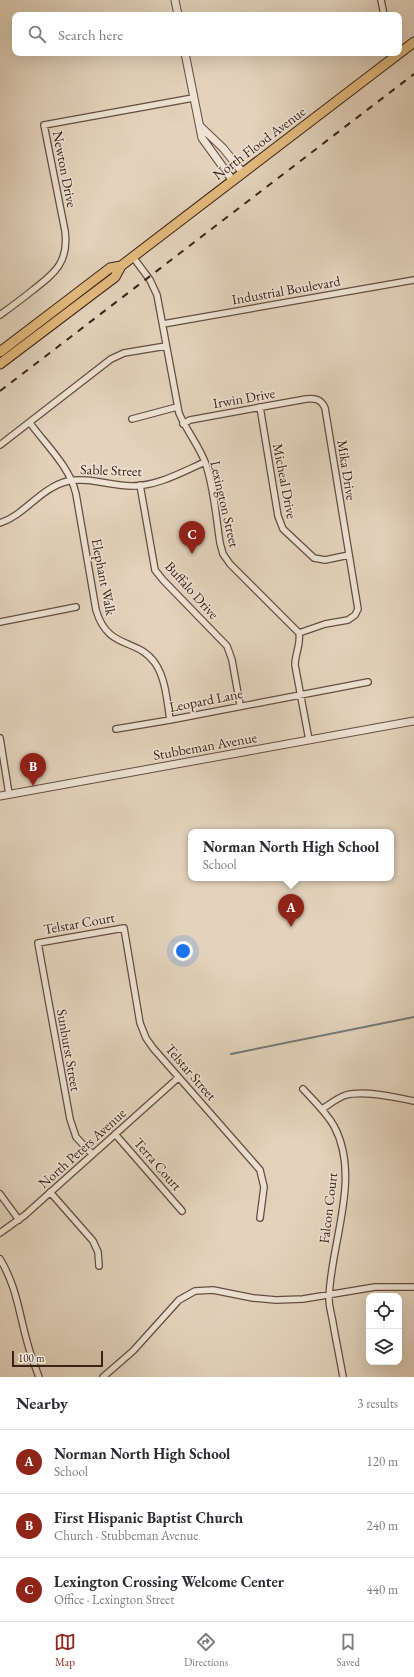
<!DOCTYPE html>
<meta charset="utf-8">
<style>
:root{--surface:#fff;--page:#f2f2f3;--text:#2b2b33;--muted:#7c7c81;--line:#e1e1e2;--accent:#8f2418}
body{margin:0;font-family:"EB Garamond",serif;background:var(--page);color:var(--text)}
.controls{position:absolute;right:12px;bottom:12px;display:grid;overflow:hidden;border-radius:8px;box-shadow:0 4px 16px #0002}
.controls button{width:36px;height:36px;display:grid;place-items:center;padding:0;border:0;border-bottom:1px solid var(--line);background:var(--surface);color:var(--text);font:20px sans-serif}
.scale{position:absolute;left:12px;bottom:10px;width:91px;box-sizing:border-box;padding-left:4px;border:2px solid #392218;border-top:0;font-size:11px;line-height:14px;white-space:nowrap;color:#392218;-webkit-text-stroke:3px #ede2d3;paint-order:stroke}
.you{position:absolute;left:183px;top:951px;width:14px;height:14px;margin:-10px;border:3px solid #fff;border-radius:50%;background:#1a73e8;box-shadow:0 0 0 6px #1a73e833}
.badge{display:grid;place-items:center;width:26px;height:26px;border-radius:50%;background:var(--accent);color:#fff;font-size:13px;font-weight:700}
.pin{position:absolute;translate:-50% -33px;filter:drop-shadow(0 1px 2px #0008)}
.pin::after{content:'';position:absolute;top:21px;width:14px;height:12px;background:inherit;clip-path:polygon(0 0,100% 0,50% 100%)}
.popup{position:absolute;left:188px;top:829px;width:206px;height:52px;box-sizing:border-box;display:grid;place-content:center;border-radius:8px;background:var(--surface);filter:drop-shadow(0 1px 3px #0005);font-size:13px;white-space:nowrap;color:var(--muted)}
.popup b{font-size:15px;color:var(--text)}
.popup::after{content:'';position:absolute;left:50%;top:100%;margin-left:-8px;border:8px solid transparent;border-top-color:var(--surface)}
.list{margin:0;padding:0;list-style:none}
h2{display:flex;justify-content:space-between;align-items:center;height:52px;margin:0;padding:0 16px;font-size:17px}
h2 small{font-size:13px;font-weight:400;color:var(--muted)}
.list li{display:grid;grid-template-columns:26px 1fr auto;gap:12px;align-items:center;box-sizing:border-box;height:64px;padding:0 16px;border-top:1px solid var(--line)}
.list b{display:block;font-size:15px;white-space:nowrap}
.list p{margin:0;font-size:13px;white-space:nowrap;color:var(--muted)}
.list em{font-size:13px;font-style:normal;color:var(--muted)}
.icon{flex:none;width:22px;height:22px;fill:none;stroke:currentColor;stroke-width:2;stroke-linecap:round;stroke-linejoin:round}
.map{position:relative;flex:none;width:414px;height:1377px;overflow:hidden}
.search{position:absolute;background:var(--surface);box-shadow:0 4px 16px #0002;left:12px;right:12px;top:12px;height:44px;display:flex;align-items:center;gap:10px;box-sizing:border-box;padding:0 14px;border-radius:8px;color:var(--muted);font-size:15px}
.sheet{height:244px;background:var(--surface)}
nav{display:flex;justify-content:space-around;align-items:center;box-sizing:border-box;height:56px;border-top:1px solid var(--line);background:var(--surface);font-size:11px;color:var(--muted)}
nav a{display:grid;justify-items:center;gap:2px}
nav .on{color:var(--accent)}
.map>svg:first-child{display:block}
.lines{fill:none;stroke-linecap:round;stroke-linejoin:round}
.stream{stroke:#717b78;stroke-width:2}
.minor-casing{stroke:#644e41;stroke-width:8}
.tertiary-casing{stroke:#644e41;stroke-width:9}
.primary-casing{stroke:#392218;stroke-width:11}
.minor{stroke:#ede2d3;stroke-width:5.5}
.tertiary{stroke:#ede2d3;stroke-width:7}
.primary{stroke:#e2ba7e;stroke-width:9}
.rail{stroke:#392218;stroke-width:2;stroke-dasharray:7 7;stroke-linecap:butt}
.labels{text-anchor:middle;dominant-baseline:central;stroke-width:3;stroke-linejoin:round;paint-order:stroke}
.street-label{font-size:14px;fill:#392218;stroke:#ede2d3}
</style>
<div class="map">
<svg width="414" height="1377" viewBox="0 0 414 1377">
<rect width="100%" height="100%" fill="#e3d3bc"/>
<filter id="stains"><feTurbulence type="fractalNoise" baseFrequency=".005" numOctaves="4"/><feColorMatrix values="0 0 0 0 .2 0 0 0 0 .09 0 0 0 0 .02 0 0 0 .5 -.17"/></filter>
<radialGradient id="worn" r=".72"><stop offset=".6" stop-color="#630" stop-opacity="0"/><stop offset="1" stop-color="#630" stop-opacity=".3"/></radialGradient>
<g class="lines">
<path class="stream" d="M231 1054 414 1017"/>
<g class="minor-casing">
<path id="minor" d="M381 0 384 15
M133 257 150 280 157 295 179 413C186 430 198 444 205 462 214 487 216 517 220 543L223 554 230 564 299 633C301 644 295 654 295 665L309 740
M0 315C11 307 22 299 33 290 55 273 69 262 65 231L44 125 193 98
M163 324 414 280
M260 407 278 516 283 529 314 558 325 560 349 555
M132 419 177 407
M30 423C46 445 70 467 76 494L96 610C108 651 137 637 155 663 166 679 167 702 170 720
M183 424 190 420 306 399C315 398 321 399 325 408L358 609 355 615 348 620 325 624 299 633
M0 445 111 359 124 353 166 346
M140 485 155 570 163 580 227 646 232 660 240 705
M0 523C25 515 40 488 68 481 89 477 111 486 132 486 158 486 182 472 205 462
M0 622 76 607
M116 729 170 720 368 682
M0 738 9 794
M303 1089C314 1101 326 1112 334 1126 362 1178 330 1244 329 1299 329 1307 332 1316 333 1323 336 1341 340 1359 343 1377
M322 1109C330 1104 337 1098 346 1095 364 1090 396 1097 414 1101
M115 1134 182 1211
M92 1154 76 1137 70 1119 38 943 124 928 140 1023 146 1038 153 1048 260 1170 264 1187 260 1218
M50 1192 93 1241 98 1252 99 1266
M0 1194 19 1220
M0 1233 25 1215 178 1078
M0 1259C17 1287 19 1314 28 1345 31 1356 35 1366 39 1377
M103 1377 133 1351 179 1300 195 1291 213 1290 253 1298 276 1300 303 1299 375 1287H414"/>
</g>
<g class="tertiary-casing">
<path id="tertiary" d="M175 0 178 15
M185 53 202 138 233 181
M201 127 223 148 243 173
M0 796 414 721"/>
</g>
<g class="primary-casing">
<path id="primary" d="M0 352 110 268 121 266
M0 364 115 277 121 266 414 42"/>
</g>
<use href="#minor" class="minor"/>
<use href="#tertiary" class="tertiary"/>
<use href="#primary" class="primary"/>
<path class="rail" d="M0 391 414 74"/>
</g>
<g class="labels">
<g class="street-label">
<text transform="translate(259 143) rotate(-37)">North Flood Avenue</text>
<text transform="translate(65 169) rotate(79)">Newton Drive</text>
<text transform="translate(286 290) rotate(-10)">Industrial Boulevard</text>
<text transform="translate(244 398) rotate(-10)">Irwin Drive</text>
<text transform="translate(111 470) rotate(2)">Sable Street</text>
<text transform="translate(347 470) rotate(81)">Mika Drive</text>
<text transform="translate(285 481) rotate(79)">Micheal Drive</text>
<text transform="translate(225 504) rotate(77)">Lexington Street</text>
<text transform="translate(104 577) rotate(79)">Elephant Walk</text>
<text transform="translate(192 590) rotate(48)">Buffalo Drive</text>
<text transform="translate(206 700) rotate(-11)">Leopard Lane</text>
<text transform="translate(205 746) rotate(-10)">Stubbeman Avenue</text>
<text transform="translate(79 923) rotate(-10)">Telstar Court</text>
<text transform="translate(69 1050) rotate(80)">Sunburst Street</text>
<text transform="translate(191 1072) rotate(49)">Telstar Street</text>
<text transform="translate(82 1148) rotate(-42)">North Peters Avenue</text>
<text transform="translate(158 1164) rotate(49)">Terra Court</text>
<text transform="translate(328 1208) rotate(-83)">Falcon Court</text>
</g>
</g>
<rect width="100%" height="100%" filter="url(#stains)"/>
<rect width="100%" height="100%" fill="url(#worn)"/>
</svg>
<div class="controls">
<button><svg class="icon" aria-label="locate" viewBox="0 0 24 24"><circle cx="12" cy="12" r="6"/><path d="M12 2v4M12 18v4M2 12h4M18 12h4"/></svg></button>
<button><svg class="icon" aria-label="layers" viewBox="0 0 24 24"><path d="M12 4l9 5-9 5-9-5zM3 14l9 5 9-5"/></svg></button>
</div>
<div class="scale">100 m</div>
<div class="you"></div>
<div class="pin badge" style="left:291px;top:927px">A</div>
<div class="popup"><b>Norman North High School</b>School</div>
<div class="pin badge" style="left:33px;top:786px">B</div>
<div class="pin badge" style="left:192px;top:554px">C</div>
<div class="search"><svg class="icon" aria-label="search" viewBox="0 0 24 24"><circle cx="10" cy="10" r="6"/><path d="M15 15l6 6"/></svg>Search here</div>
</div>
<section class="sheet">
<h2>Nearby<small>3 results</small></h2>
<ul class="list">
<li><span class="badge">A</span><div><b>Norman North High School</b><p>School</p></div><em>120 m</em></li>
<li><span class="badge">B</span><div><b>First Hispanic Baptist Church</b><p>Church · Stubbeman Avenue</p></div><em>240 m</em></li>
<li><span class="badge">C</span><div><b>Lexington Crossing Welcome Center</b><p>Office · Lexington Street</p></div><em>440 m</em></li>
</ul>
</section>
<nav>
<a class="on"><svg class="icon" aria-label="map" viewBox="0 0 24 24"><path d="M3 6l6-2 6 2 6-2v14l-6 2-6-2-6 2zM9 4v14M15 6v14"/></svg>Map</a>
<a><svg class="icon" aria-label="directions" viewBox="0 0 24 24"><path d="M12 3l9 9-9 9-9-9zM9 14v-3h6M13 9l2 2-2 2"/></svg>Directions</a>
<a><svg class="icon" aria-label="saved" viewBox="0 0 24 24"><path d="M7 4h10v16l-5-4-5 4z"/></svg>Saved</a>
</nav>
